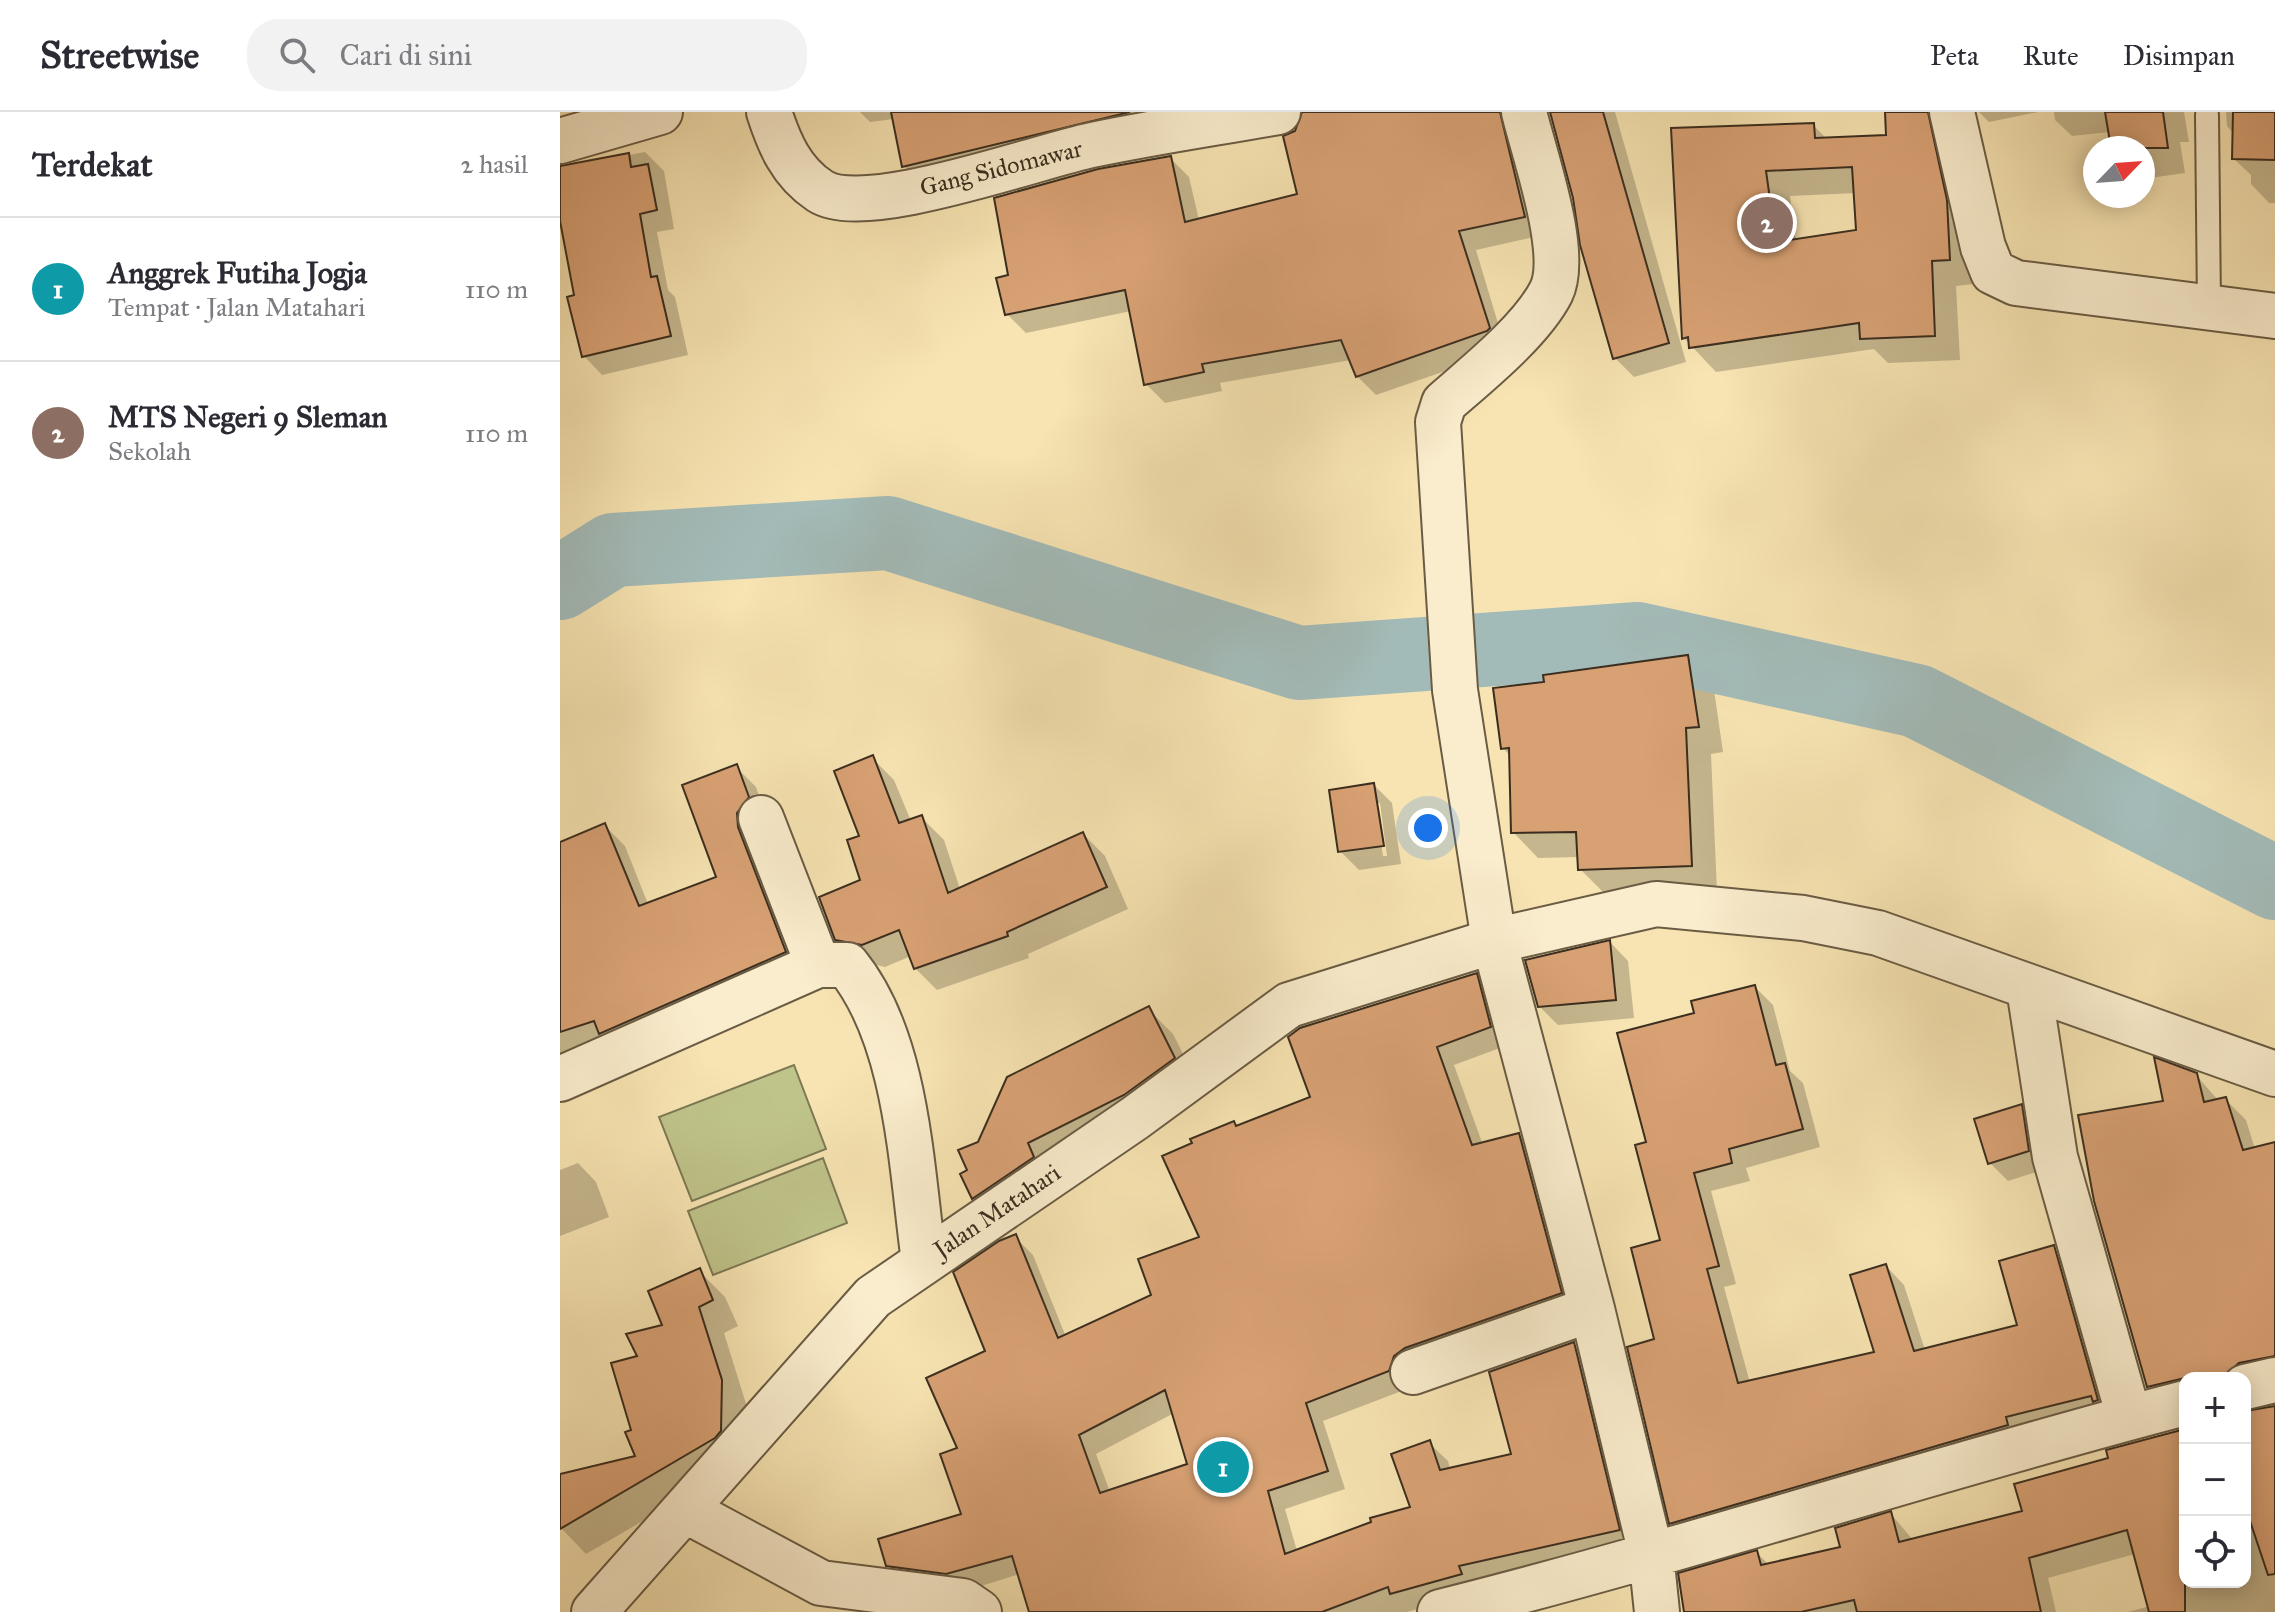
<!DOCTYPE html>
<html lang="id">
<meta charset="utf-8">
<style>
:root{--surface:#fff;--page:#f2f2f3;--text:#2b2b33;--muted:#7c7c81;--line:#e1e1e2;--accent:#8f2418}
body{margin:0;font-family:"IM FELL Great Primer",serif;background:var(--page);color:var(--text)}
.controls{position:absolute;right:24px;bottom:24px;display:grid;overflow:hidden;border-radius:16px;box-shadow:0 4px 20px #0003}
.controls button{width:72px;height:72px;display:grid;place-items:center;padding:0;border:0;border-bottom:2px solid var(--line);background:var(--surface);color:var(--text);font:40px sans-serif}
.compass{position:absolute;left:1523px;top:24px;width:72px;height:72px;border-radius:50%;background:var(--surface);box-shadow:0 4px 20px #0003;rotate:65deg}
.you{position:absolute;left:868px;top:716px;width:28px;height:28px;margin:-20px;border:6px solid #fff;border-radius:50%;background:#1a73e8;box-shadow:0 0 0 12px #1a73e833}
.badge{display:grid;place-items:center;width:52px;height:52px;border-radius:50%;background:var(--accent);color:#fff;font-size:26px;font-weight:700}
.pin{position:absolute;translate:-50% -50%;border:4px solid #fff;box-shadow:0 2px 8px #0006}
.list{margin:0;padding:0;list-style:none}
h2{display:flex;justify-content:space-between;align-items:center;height:104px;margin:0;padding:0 32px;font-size:34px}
h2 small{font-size:26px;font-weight:400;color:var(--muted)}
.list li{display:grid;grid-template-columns:52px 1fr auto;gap:24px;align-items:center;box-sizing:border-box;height:144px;padding:0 32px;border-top:2px solid var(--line)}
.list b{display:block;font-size:30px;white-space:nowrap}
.list p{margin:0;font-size:26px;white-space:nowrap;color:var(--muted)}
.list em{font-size:26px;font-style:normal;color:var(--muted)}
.icon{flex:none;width:44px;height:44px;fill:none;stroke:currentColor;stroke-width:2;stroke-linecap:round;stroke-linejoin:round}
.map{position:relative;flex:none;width:1715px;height:1500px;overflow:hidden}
header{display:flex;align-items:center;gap:48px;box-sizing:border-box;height:112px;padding:0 40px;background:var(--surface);border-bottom:2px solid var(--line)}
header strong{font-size:38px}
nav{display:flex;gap:44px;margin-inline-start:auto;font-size:28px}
.search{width:560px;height:72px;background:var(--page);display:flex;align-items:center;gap:20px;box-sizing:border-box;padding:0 28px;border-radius:32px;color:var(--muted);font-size:30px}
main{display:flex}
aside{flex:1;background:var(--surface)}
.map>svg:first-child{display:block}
.green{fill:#bfc48a;stroke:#7d7954;stroke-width:2}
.shadow{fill:#0003;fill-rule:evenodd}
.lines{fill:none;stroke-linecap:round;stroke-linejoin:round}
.river{stroke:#a3bbb8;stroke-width:74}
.building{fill:#d8a174;stroke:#3b2e1f;stroke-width:2;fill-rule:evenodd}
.lane-casing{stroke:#6a5c44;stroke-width:26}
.street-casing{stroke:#6a5c44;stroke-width:48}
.lane{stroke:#faedcd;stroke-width:22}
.street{stroke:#faedcd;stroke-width:44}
.labels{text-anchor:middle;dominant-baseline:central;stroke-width:7;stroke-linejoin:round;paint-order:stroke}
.street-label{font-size:24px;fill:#3b2e1f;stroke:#faedcd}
</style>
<header>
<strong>Streetwise</strong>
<div class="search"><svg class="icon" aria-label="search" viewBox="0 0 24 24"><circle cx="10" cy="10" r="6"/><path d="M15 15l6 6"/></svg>Cari di sini</div>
<nav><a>Peta</a><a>Rute</a><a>Disimpan</a></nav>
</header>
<main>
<aside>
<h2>Terdekat<small>2 hasil</small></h2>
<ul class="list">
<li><span class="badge" style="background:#0f9aa8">1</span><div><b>Anggrek Futiha Jogja</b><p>Tempat · Jalan Matahari</p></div><em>110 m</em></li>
<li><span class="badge" style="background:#8d6e63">2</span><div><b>MTS Negeri 9 Sleman</b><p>Sekolah</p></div><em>110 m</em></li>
</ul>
</aside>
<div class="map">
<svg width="1715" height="1500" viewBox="0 0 1715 1500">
<rect width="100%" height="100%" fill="#f7e4b2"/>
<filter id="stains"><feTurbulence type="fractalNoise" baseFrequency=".0025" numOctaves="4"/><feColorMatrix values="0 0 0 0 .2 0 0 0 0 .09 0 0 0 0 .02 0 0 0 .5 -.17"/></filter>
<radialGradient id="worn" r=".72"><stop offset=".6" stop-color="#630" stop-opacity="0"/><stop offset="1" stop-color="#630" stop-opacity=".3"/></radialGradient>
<path class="green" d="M234 953 266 1037 132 1089 99 1005Z
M263 1046 287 1111 153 1163 128 1099Z"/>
<path class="shadow" d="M300 0H700L363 73 344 54 334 7 310 10Z
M809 0H967L983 123 916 138 946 238 816 283 797 264 791 248 660 271 662 279 605 291 586 272 571 199 466 221 447 202 450 165 610 46 629 65 639 108 739 83 725 25 738 17Z
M992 0H1055L1126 250 1074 265 1055 246Z
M1419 0H1478L1429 10Z
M1494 0H1624L1629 30H1620L1625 61 1583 67V36H1552L1549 20 1512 24 1495 8Z
M1666 0H1715V91H1709L1691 72V63L1674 47 1675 23 1667 14Z
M1253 13 1268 28 1378 56 1403 81 1411 115 1414 172 1396 174 1400 248 1328 251 1314 237 1156 260 1124 226 1113 18ZM1296 81 1298 120 1236 129 1230 84Z
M85 40 104 59 114 117 97 120 108 178 115 185 128 243 42 263 24 244 0 98V56Z
M1128 545 1153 571 1163 640 1151 642 1157 779 1046 783 1020 757 1019 745 978 746 953 720 951 645 943 636 986 572Z
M312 646 334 668 351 709 362 706 384 728 400 777 523 722 545 744 568 797 468 842 469 846 377 878 355 856 351 844 325 855 299 849 277 827 302 769V725Z
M176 655 196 675 207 706 245 860 0 946V732L45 714 65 734 88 792 158 766Z
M814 673 832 691 841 752 799 758 780 739ZM815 691H820L827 744H823Z
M1050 830 1068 849 1074 906 998 913 979 894Z
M916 863 934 881 948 933 894 953 923 1033 959 1023 977 1042 1019 1199 847 1277 763 1309 785 1377 725 1397 737 1439 853 1397 869 1331 888 1349 890 1357 954 1343 1014 1232 1032 1250 1077 1436 847 1500H471L460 1462 405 1479 347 1472 328 1453 404 1403 400 1337 455 1125 473 1143 506 1225 593 1184 641 1126 674 1012 678 1016 753 986ZM614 1301 630 1354 550 1380 536 1342Z
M1195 875 1213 893 1230 959 1243 971 1260 1035 1186 1056 1190 1069 1151 1079 1176 1172 1164 1175 1190 1271 1317 1241 1326 1154 1344 1173 1365 1238 1460 1214 1494 1136 1512 1154 1555 1307 1130 1429 1111 1411 1096 1229 1103 1129 1088 1032 1136 902Z
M588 897 613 922 638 971 438 1111 413 1086 402 1063 409 1059 419 1031Z
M1636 963 1658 988 1665 987 1686 1008 1695 1037 1715 1032V1267L1625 1266V1291L1609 1295 1588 1274 1606 991Z
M1461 995 1480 1013 1486 1057 1448 1069 1430 1051Z
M18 1051 36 1070 49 1105 0 1124V1058Z
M139 1159 165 1185 178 1214 164 1221 187 1295 181 1352 26 1442 0 1415V1364L78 1345 74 1320 80 1246 105 1215Z
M1715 1294V1500H1568L1590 1494 1575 1442 1488 1466 1496 1500H1126L1197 1441 1209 1453 1282 1437 1331 1402 1353 1428 1465 1400 1550 1348 1625 1319V1470H1685V1301Z"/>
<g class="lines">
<path class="river" d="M0 471 53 438 328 421 739 551 1078 527 1357 589 1715 771"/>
</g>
<path class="building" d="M331 0H570L342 55Z
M742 0H940L965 105 899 119 930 216 927 219 796 265 781 228 642 252 644 260 584 273 565 178 445 203 436 166 448 163 434 86 538 57 611 44 625 110 737 82 723 24 735 19Z
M990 0H1043L1109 231 1053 247 1020 133 1013 86Z
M1325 0H1368L1387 88 1390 148 1372 149 1375 224 1300 227 1299 211 1129 236 1128 225 1122 227 1111 16 1254 11 1255 26 1326 23ZM1292 55 1296 118 1216 130 1206 59Z
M1545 0H1603L1608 36H1551Z
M1673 0H1715V48L1672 47Z
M69 41 71 55 88 52 97 98 80 102 91 165 97 164 111 224 22 245 7 185 14 183 0 109V54Z
M1128 543 1139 615 1126 616 1132 754 1018 758 1016 720 951 721 949 636 941 637 933 576 984 570 983 563Z
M313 643 339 711 362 703 388 781 523 720 547 775 447 820 448 824 354 857 339 818 302 833 275 828 259 785 300 768 287 728 299 724 274 659Z
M177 652 189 685 177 701 178 715 226 840 39 922 34 909 0 920V730L45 711 79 794 156 765 122 673Z
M814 671 824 734 778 740 769 678Z
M1050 828 1056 888 978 895 965 848Z
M917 861 931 915 877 935 912 1033 959 1021 1002 1181 845 1236 834 1244 829 1259 746 1291 768 1359 708 1379 725 1442 811 1410 810 1406 850 1395 831 1342 870 1328 880 1358 951 1342 929 1260 1014 1230 1060 1418 899 1454 902 1462 830 1482 828 1475 762 1500H469L452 1444 386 1462 326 1454 318 1427 401 1402 380 1342 397 1336 366 1266 425 1239 393 1160 439 1129 456 1122 498 1226 591 1183 578 1147 639 1125 602 1044 632 1031 630 1027 674 1009 676 1014 750 985 728 925 740 916ZM605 1278 627 1352 540 1381 519 1323Z
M1195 873 1216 953 1225 951 1243 1017 1169 1037 1172 1051 1134 1061 1159 1154 1147 1157 1178 1271 1314 1240 1290 1163 1326 1152 1354 1239 1457 1213 1439 1149 1494 1133 1538 1288 1533 1290 1531 1284 1446 1305 1448 1313 1109 1412 1067 1235 1094 1227 1071 1136 1100 1128 1075 1033 1086 1030 1057 921 1134 901 1131 889Z
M589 894 615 946 564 983 468 1031 474 1045 412 1087 400 1062 407 1058 398 1038 418 1030 447 965Z
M1594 945 1637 961 1644 990 1666 985 1683 1038 1715 1030V1244L1679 1251 1662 1266H1625L1587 1275 1534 1089 1518 1003 1603 989Z
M1462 992 1469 1039 1428 1052 1414 1007Z
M140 1156 153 1188 139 1195 162 1268 161 1319 155 1326 0 1417V1362L75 1344 65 1320 71 1318 51 1251 77 1244 66 1222 102 1213 88 1179Z
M1715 1294V1462L1708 1463 1685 1394V1299Z
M1625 1317V1500H1589L1567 1418 1469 1446 1481 1500H1297L1294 1488 1241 1500H1124L1118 1461 1197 1438 1201 1453 1280 1435 1275 1416 1331 1399 1339 1430 1462 1399 1454 1372 1548 1346 1546 1338Z"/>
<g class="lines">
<g class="lane-casing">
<path id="lane" d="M1647 3 1649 195"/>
</g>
<g class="street-casing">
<path id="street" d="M209 0C219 31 231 60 260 79 304 108 478 44 532 33 594 20 656 11 718 0
M964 0C974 42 1010 142 991 180 971 219 917 262 884 291L878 310 895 578 934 829 1032 1197 1091 1442 1097 1500
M1392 0 1423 135 1433 160 1456 171 1715 204
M0 29 100 0
M201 706 258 853
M1469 876 1495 1045 1569 1305
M0 967 258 853H287C348 928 351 1056 364 1149
M853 1260 1032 1197
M1685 1275 1715 1268
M127 1399 261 1471 403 1489 419 1500
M34 1500 313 1185 575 1006 729 893 934 829 1096 792 1243 806 1318 821 1715 962
M880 1500C1131 1437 1375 1356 1625 1291"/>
</g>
<use href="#lane" class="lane"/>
<use href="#street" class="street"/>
</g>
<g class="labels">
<g class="street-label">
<text transform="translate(441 56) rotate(-14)">Gang Sidomawar</text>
<text transform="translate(437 1099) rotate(-34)">Jalan Matahari</text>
</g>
</g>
<rect width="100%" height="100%" filter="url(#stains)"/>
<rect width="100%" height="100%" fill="url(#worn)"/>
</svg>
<div class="controls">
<button>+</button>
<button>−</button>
<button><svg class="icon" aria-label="locate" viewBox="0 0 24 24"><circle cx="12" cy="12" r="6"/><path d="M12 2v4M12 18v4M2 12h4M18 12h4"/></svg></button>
</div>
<svg class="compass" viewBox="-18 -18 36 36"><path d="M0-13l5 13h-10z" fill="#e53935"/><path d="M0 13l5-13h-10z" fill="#7c7c81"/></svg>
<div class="you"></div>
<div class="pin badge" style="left:663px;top:1355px;background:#0f9aa8">1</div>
<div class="pin badge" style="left:1207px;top:111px;background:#8d6e63">2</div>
</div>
</main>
